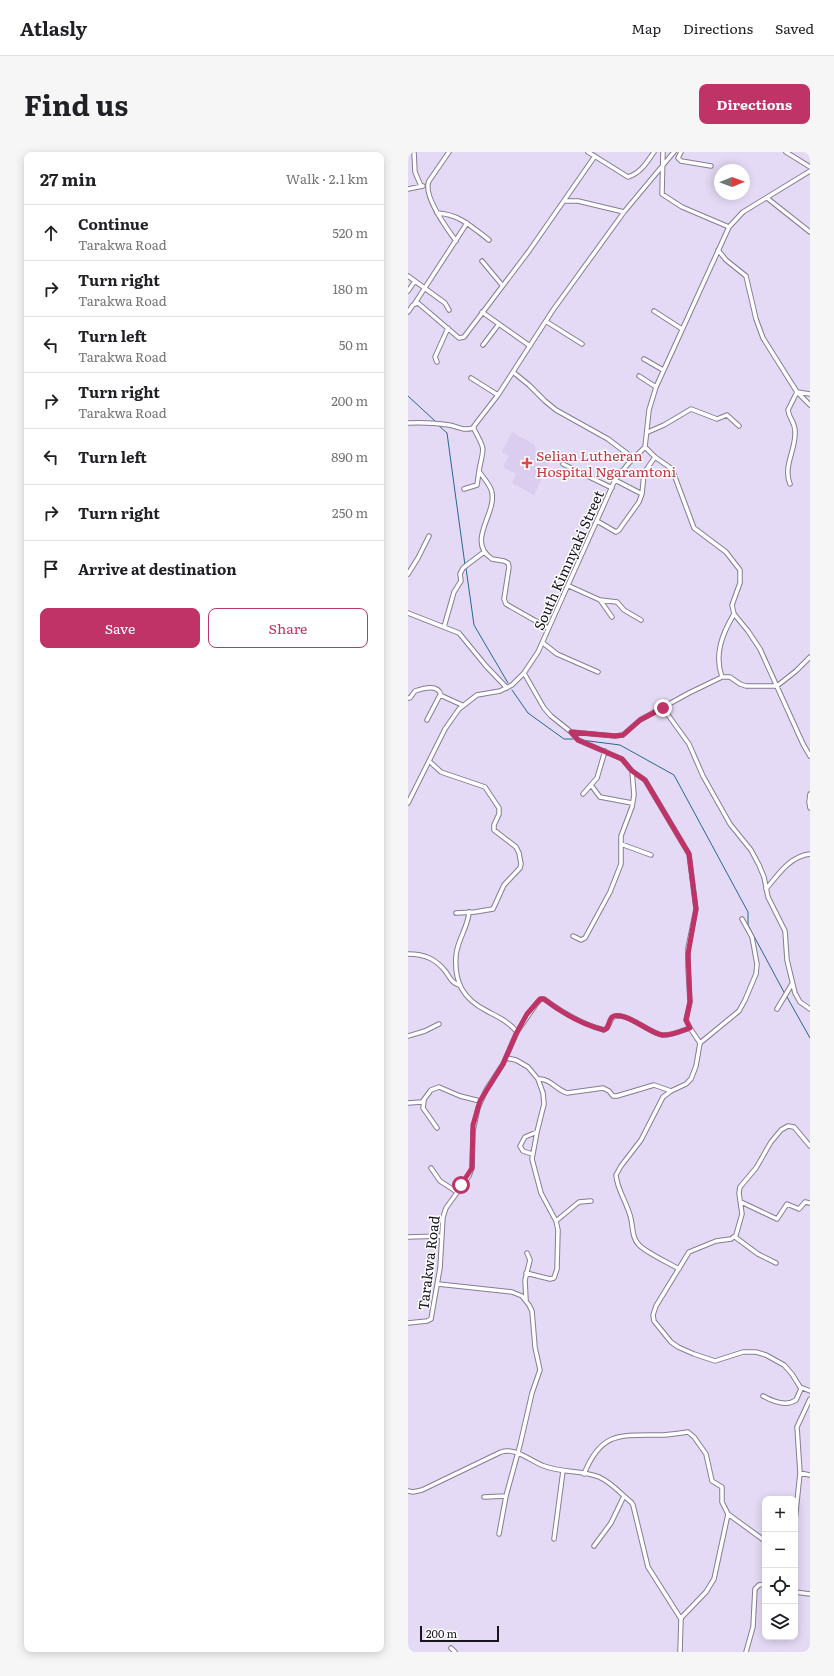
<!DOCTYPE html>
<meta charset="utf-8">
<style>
:root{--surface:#fff;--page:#f6f6f6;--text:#202124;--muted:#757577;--line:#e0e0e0;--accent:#bf3367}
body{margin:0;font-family:Literata,serif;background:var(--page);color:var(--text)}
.controls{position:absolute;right:12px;bottom:12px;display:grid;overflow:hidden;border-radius:8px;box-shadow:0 2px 10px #0003}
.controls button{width:36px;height:36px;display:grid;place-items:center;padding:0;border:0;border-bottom:1px solid var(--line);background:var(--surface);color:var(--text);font:20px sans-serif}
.compass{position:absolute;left:306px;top:12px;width:36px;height:36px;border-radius:50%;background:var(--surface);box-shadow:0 2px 10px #0003;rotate:89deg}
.scale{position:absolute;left:12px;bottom:10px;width:79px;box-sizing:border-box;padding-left:4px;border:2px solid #18141d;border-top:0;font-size:11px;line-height:14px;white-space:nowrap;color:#18141d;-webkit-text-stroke:3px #fff;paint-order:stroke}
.stop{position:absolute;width:12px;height:12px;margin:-9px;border:3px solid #bf3367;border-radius:50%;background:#fff}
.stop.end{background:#bf3367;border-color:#fff;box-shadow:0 1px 4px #0008}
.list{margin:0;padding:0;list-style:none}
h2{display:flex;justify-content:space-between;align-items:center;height:52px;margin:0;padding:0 16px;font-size:17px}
h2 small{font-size:13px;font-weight:400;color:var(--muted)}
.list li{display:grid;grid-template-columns:26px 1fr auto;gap:12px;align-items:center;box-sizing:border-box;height:56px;padding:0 16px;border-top:1px solid var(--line)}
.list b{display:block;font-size:15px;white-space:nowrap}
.list p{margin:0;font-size:13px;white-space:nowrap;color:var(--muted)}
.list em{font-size:13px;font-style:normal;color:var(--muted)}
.actions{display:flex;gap:8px;padding:12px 16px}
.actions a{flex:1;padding:9px 0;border:1px solid var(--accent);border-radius:8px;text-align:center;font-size:14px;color:var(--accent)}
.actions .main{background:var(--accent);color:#fff}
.icon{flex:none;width:22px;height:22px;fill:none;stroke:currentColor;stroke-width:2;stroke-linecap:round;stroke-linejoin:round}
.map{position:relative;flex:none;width:402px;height:1500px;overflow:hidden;border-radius:8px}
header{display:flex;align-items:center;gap:24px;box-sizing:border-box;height:56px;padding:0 20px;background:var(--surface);border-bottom:1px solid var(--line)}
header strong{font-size:19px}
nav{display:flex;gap:22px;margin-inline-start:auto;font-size:14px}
.intro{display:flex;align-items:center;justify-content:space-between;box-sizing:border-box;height:96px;padding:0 24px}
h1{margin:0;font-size:28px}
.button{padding:10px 18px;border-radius:8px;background:var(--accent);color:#fff;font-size:14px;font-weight:700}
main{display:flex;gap:24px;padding:0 24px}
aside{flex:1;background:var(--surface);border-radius:8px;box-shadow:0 2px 10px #0003}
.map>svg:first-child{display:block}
.built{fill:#dbcdef}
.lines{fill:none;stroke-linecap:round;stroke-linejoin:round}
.stream{stroke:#27698d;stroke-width:1}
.minor-casing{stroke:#867c94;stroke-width:5.5}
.minor{stroke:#fff;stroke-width:3.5}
.route{stroke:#bf3367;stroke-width:5}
.health-dot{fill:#e0444e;stroke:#fff;stroke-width:1.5}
.labels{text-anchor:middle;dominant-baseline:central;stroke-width:3;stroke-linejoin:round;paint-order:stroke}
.health-label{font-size:14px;fill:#be3a42;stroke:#fff;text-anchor:start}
.street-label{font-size:14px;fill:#18141d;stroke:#fff}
</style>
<header>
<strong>Atlasly</strong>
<nav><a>Map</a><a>Directions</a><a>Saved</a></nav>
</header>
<div class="intro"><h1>Find us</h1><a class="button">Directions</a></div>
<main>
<aside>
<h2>27 min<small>Walk · 2.1 km</small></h2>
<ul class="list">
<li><svg class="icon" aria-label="ahead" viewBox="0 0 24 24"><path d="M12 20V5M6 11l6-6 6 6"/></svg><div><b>Continue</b><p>Tarakwa Road</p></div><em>520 m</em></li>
<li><svg class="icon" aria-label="right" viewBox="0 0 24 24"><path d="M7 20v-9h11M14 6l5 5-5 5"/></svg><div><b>Turn right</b><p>Tarakwa Road</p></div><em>180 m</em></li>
<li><svg class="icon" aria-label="left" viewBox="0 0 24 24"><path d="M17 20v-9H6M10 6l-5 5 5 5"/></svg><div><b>Turn left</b><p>Tarakwa Road</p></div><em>50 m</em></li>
<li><svg class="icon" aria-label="right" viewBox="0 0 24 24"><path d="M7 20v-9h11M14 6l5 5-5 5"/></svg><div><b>Turn right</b><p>Tarakwa Road</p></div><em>200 m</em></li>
<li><svg class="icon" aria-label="left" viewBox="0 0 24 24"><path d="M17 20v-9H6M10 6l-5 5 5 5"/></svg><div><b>Turn left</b></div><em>890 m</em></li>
<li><svg class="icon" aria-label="right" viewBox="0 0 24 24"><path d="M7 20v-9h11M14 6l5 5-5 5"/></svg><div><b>Turn right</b></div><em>250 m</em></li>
<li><svg class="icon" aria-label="arrive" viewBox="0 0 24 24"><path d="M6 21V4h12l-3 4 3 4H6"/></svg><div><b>Arrive at destination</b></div></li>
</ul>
<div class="actions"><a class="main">Save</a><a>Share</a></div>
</aside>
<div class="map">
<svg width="402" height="1500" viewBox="0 0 402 1500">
<rect width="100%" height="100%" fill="#e5daf5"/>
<path class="built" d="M104 280 127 293 128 301 143 307 126 343 104 331 108 322 95 315 101 304 94 300Z"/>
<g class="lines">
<path class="stream" d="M0 244 27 269
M30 273 39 281 57 413
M58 416 66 473 100 531
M104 538 120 561 156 587H165
M173 588 212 593 266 623 340 760V773L377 842
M379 845 402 886"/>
<g class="minor-casing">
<path id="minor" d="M6 0 7 20 13 34
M41 0 21 29C14 43 40 78 48 89
M180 0 220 25C233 21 239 10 246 0
M255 0 254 42 274 55 321 75
M273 0 270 6 273 9 303 14
M378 0 402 15
M0 37 15 34
M359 46 402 80
M156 49H170L216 60
M29 61C51 62 64 75 81 88
M310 98 318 108 338 124 348 167 355 186 389 240 402 253
M74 109 94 133
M0 124 37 151 41 158
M0 139 7 129
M7 151 59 71
M246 159 274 177
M0 160 5 153 10 151 51 186 56 185 121 99 187 4
M74 160 122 194
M139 170 174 192
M75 193 91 172
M236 207 255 218
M29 210 27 205 40 176
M105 220 121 233 137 249 148 258 200 287 225 306
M231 224 248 235
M63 226 90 243
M0 271C14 270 27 271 41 273 51 275 55 279 65 276
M240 280 256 273 283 257 309 267 319 263 331 274
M237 295 247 305 264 317 286 376 318 400 332 418V431L324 453 326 462 340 479 352 497 395 592 402 604
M155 312 204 336
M207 328 234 342
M382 332C375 315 387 299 387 282 388 269 381 268 380 258L389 240 402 242
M56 337 69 333 71 319
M189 369 208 380 211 378 231 350 234 342 236 321 247 305
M0 422 10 406 21 384
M161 434 192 448 204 465
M192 448 209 450 216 458 233 468
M0 461 51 481 78 514 99 536
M36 475 46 440 53 429 52 422 55 416 76 400
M140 476 98 452 96 447 101 415 100 411 96 409 84 407C58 389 88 363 84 341 83 333 75 326 71 319 75 295 79 301 66 277V274L90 243 145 158 216 60 266 0
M135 491 149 502 190 520
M116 521 136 556 143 564 163 580 170 588 214 607 224 619 237 628 281 702 288 757 280 796V815L282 850 278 868 282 876 292 891 288 914 283 927 278 932 263 939 255 945 233 988 213 1014 208 1023C209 1038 220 1052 223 1067 225 1076 224 1086 231 1093 239 1101 261 1111 271 1117
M314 525C306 503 314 482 326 462
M0 546H2L7 539C16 536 30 532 33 543
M255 556 281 592 295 624 322 672 343 698 351 713 356 725 360 745 377 779 379 808 387 841 392 850 402 857
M19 568 32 543 54 553
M163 580 207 584 215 583 232 568 281 541 314 525H322L332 532 338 534H369L388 519 402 505
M21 609 33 620 77 635 91 656V662L86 673V678L108 695 111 701 113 712 112 716 96 733 85 757 67 760 48 761
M183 633 192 645 224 651
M175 642 189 626 197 599
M402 642 401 650 402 656
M0 651 37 577 51 557 69 543 92 539 104 533 116 521 130 500 207 328 220 312 237 295 241 258 248 235 321 75 335 60 402 19
M213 692 243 703
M358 737C370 723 382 704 402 702
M61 760C60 776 49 788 48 804 46 830 55 847 79 859 90 865 100 869 109 880
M165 784 173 788 177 786 202 740 213 712V684L224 655 226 643 224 619
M0 802C17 802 28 807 38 820 42 826 44 831 51 833
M369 857 384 832
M0 884 17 879 31 872
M292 891 331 859 337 848 348 822 349 812 344 785 334 767
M98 906 108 908 120 915 130 927 135 941 136 952 129 980 124 1007 133 1041 148 1069 150 1078 149 1117 146 1126 142 1127 118 1121
M130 927C142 926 147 937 159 941L195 936 201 939 205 944H209L246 933 263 939
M16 949 15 956 29 976
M0 951 14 950 23 938 31 935 52 944 72 949
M402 994 386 975 380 974 373 978 363 990 348 1016 332 1035 331 1041 334 1062 328 1083 323 1087 308 1089 281 1100 248 1154 245 1163 246 1169 263 1190 270 1195 286 1202 307 1209 335 1200H348L358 1203 376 1213 384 1222 392 1235 402 1239
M124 1002 115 999 112 994 117 985 129 980
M23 1016 32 1029 49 1040
M333 1050 369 1067 379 1052 391 1057 397 1050 402 1051
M148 1069 171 1050 183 1049
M0 1085 33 1084
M327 1085 350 1102 368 1111
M30 1132 104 1140 114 1144 121 1153 124 1159 127 1195 132 1218 124 1241 112 1293 98 1344 91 1382
M118 1148 117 1128 122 1108 119 1101
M0 1171 19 1169 23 1167 32 1116 35 1065 38 1056 61 1024 64 1016 65 979 70 956 78 938 95 912 109 880 129 851 133 847H136C155 861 173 872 196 878L199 876 204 866C217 857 240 881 254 883 262 884 273 879 282 876
M355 1244C364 1249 378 1255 388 1248L393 1237
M392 1321 402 1323
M176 1322C193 1280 211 1283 252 1283 261 1283 271 1281 280 1280L286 1285 298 1302 304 1329 314 1335V1350L320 1362 357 1389
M0 1339 5 1340 14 1338 93 1300C108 1295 122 1309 136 1314 154 1321 174 1318 191 1325 203 1330 213 1342 223 1350L225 1353 240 1415 273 1467 272 1500
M76 1345 98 1344
M387 1369 392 1321 389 1275 402 1247
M146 1387 155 1319
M186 1394 203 1371 216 1344
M387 1440 402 1442
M273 1466 298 1440 306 1427 320 1362
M43 1496 47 1500
M338 1500 345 1475 347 1437 351 1433 357 1432"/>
</g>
<use href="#minor" class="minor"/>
</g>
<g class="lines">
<path class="route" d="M53 1033 64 1016 65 973 72 949 95 912 109 880 119 862 132 847H136C154 861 173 872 196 878L199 876C201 873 201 868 204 865 214 857 243 882 254 883 263 884 273 879 282 876L278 868 282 850 280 802 288 757 281 702 237 628 224 619 214 607 170 588 163 580 207 584 215 583 232 568 255 556"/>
</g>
<path class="health-dot" d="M117 305h4v4h4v4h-4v4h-4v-4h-4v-4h4z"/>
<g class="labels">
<g class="health-label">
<text x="128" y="303">Selian Lutheran<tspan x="128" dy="16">Hospital Ngaramtoni</tspan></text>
</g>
<g class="street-label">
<text transform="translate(160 408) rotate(-66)">South Kimnyaki Street</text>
<text transform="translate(20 1111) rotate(-83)">Tarakwa Road</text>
</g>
</g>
</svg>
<div class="controls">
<button>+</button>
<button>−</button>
<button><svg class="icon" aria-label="locate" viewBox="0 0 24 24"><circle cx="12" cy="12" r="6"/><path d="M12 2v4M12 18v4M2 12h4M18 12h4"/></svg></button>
<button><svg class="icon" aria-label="layers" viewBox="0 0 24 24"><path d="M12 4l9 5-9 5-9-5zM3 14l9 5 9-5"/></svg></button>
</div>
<svg class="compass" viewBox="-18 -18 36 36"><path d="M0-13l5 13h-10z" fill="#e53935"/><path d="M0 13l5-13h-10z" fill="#757577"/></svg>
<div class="scale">200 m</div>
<div class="stop" style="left:53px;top:1033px"></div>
<div class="stop end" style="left:255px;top:556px"></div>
</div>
</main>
